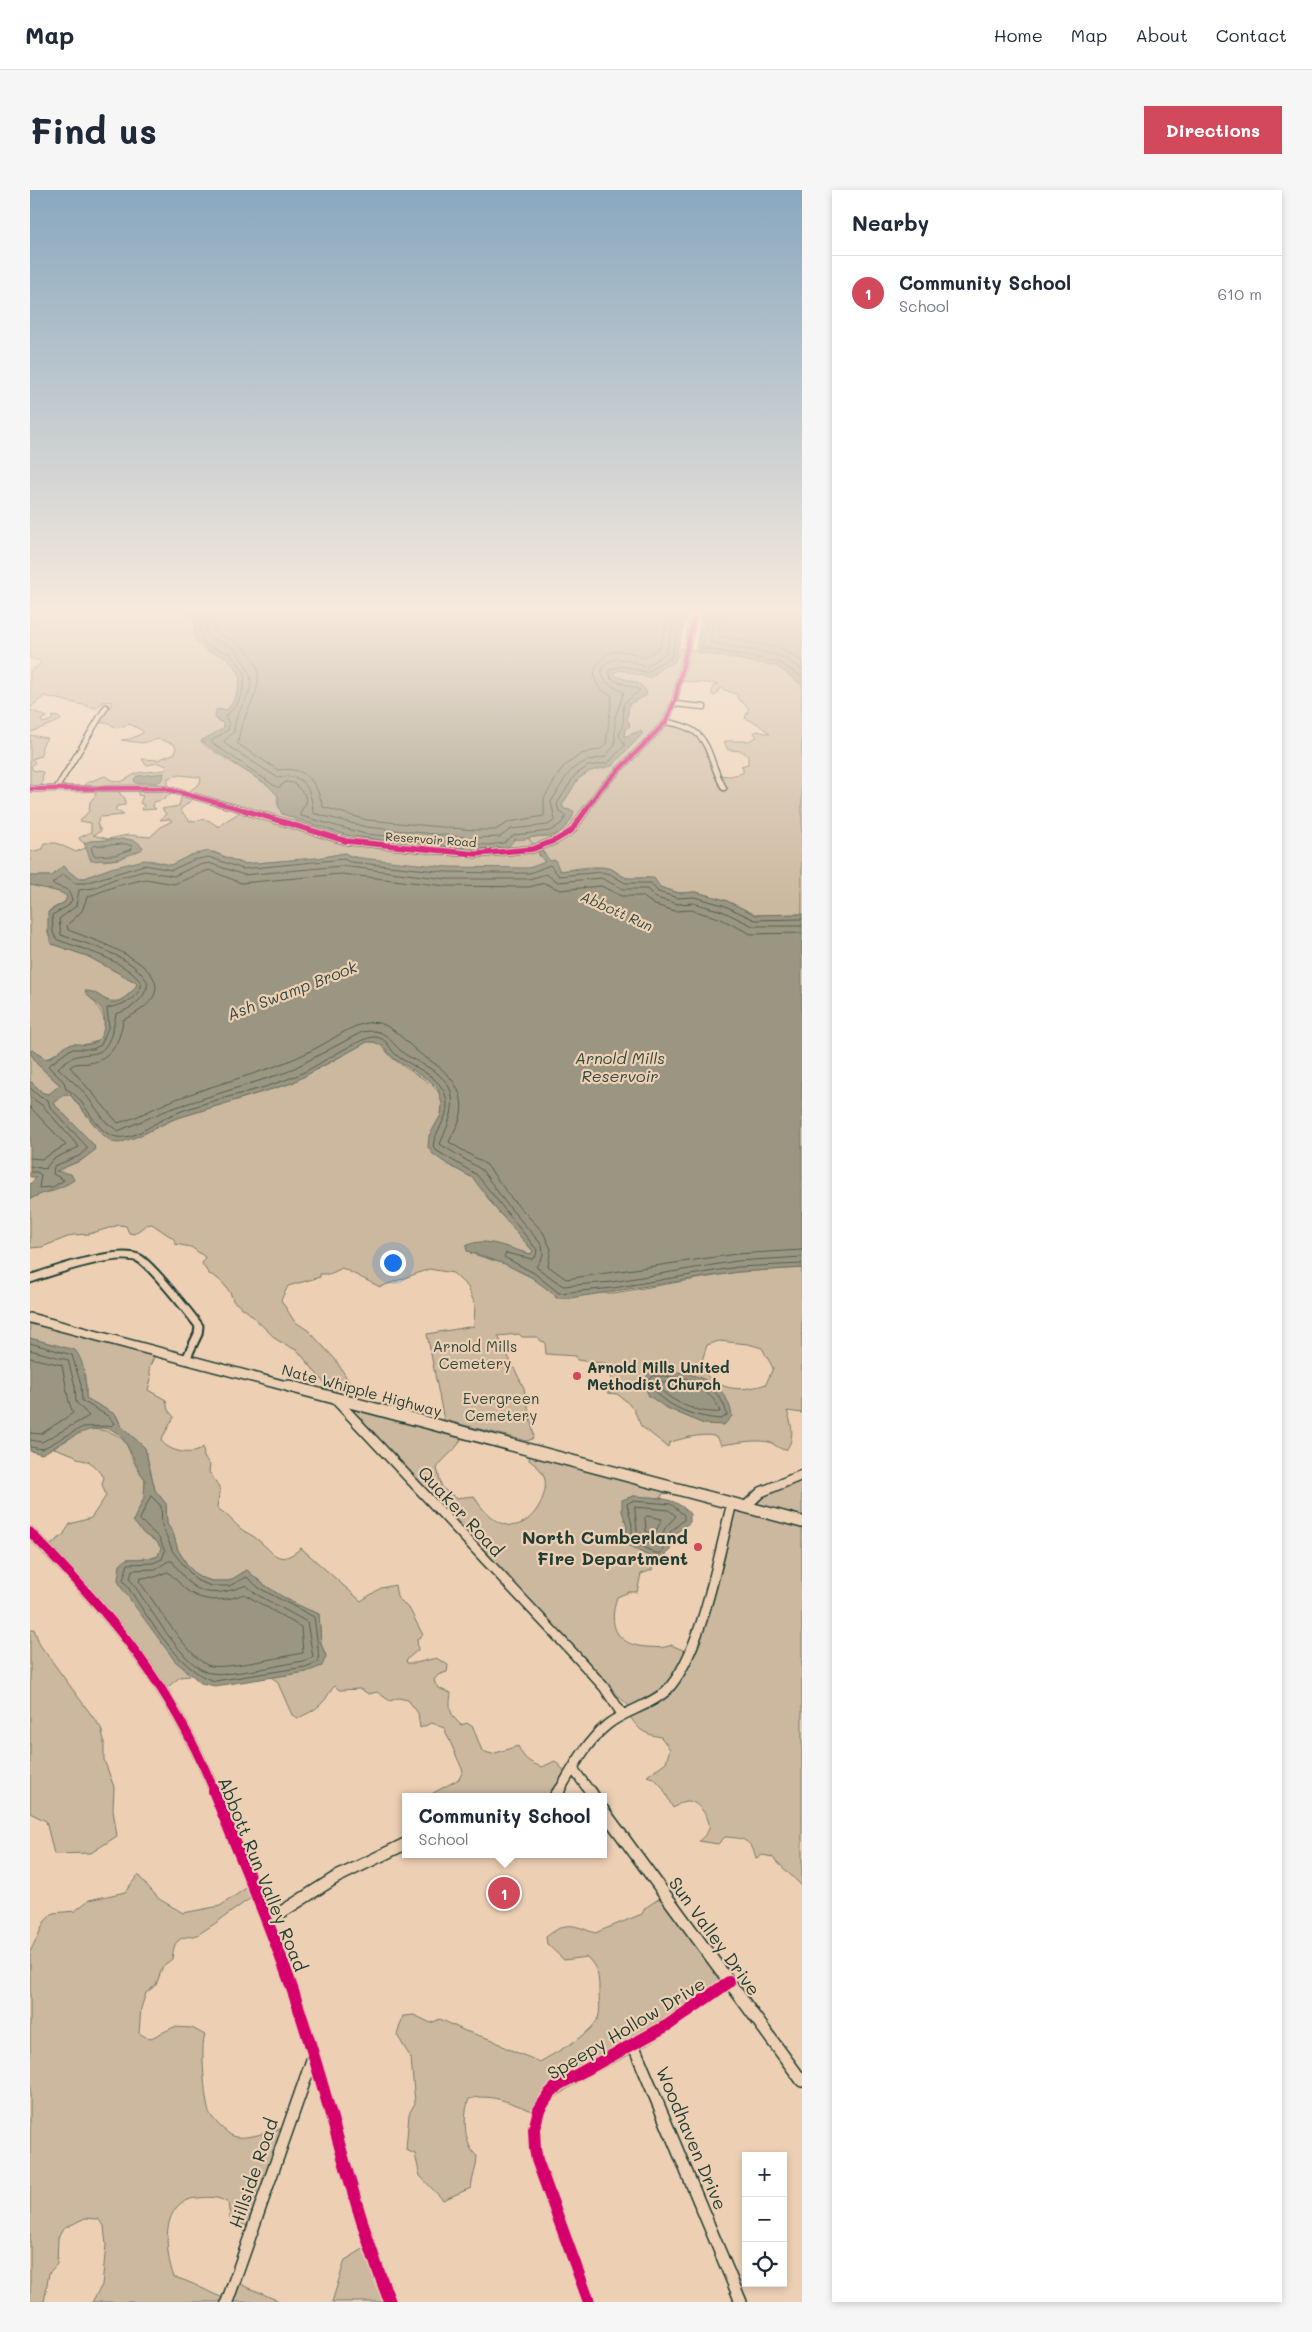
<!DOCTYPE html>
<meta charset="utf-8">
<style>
:root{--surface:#fff;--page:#f6f6f7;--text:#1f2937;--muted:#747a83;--line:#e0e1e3;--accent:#d1495b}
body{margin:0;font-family:Mali,sans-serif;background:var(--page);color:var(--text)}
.controls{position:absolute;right:15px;bottom:15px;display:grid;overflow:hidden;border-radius:0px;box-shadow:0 2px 8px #0003}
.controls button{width:45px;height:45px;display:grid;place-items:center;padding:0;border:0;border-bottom:1px solid var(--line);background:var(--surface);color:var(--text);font:25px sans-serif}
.you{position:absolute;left:362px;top:1072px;width:18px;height:18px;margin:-12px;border:4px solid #fff;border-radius:50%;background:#1a73e8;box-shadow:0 0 0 8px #1a73e833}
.badge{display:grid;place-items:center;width:32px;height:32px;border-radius:50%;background:var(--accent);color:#fff;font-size:16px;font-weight:700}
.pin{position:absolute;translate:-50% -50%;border:2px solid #fff;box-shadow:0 1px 5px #0006}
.popup{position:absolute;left:372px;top:1603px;width:205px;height:65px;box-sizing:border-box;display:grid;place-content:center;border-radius:0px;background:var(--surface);filter:drop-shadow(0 1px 4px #0005);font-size:16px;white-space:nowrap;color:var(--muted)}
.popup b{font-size:19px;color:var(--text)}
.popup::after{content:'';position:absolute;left:50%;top:100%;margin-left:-10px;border:10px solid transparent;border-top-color:var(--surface)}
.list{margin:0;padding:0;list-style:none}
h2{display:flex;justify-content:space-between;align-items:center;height:65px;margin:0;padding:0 20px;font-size:21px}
h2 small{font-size:16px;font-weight:400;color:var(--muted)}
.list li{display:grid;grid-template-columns:32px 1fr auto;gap:15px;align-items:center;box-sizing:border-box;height:75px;padding:0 20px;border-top:1px solid var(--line)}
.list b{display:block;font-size:19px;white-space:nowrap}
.list p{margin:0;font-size:16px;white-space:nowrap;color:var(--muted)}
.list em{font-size:16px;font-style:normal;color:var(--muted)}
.icon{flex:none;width:28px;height:28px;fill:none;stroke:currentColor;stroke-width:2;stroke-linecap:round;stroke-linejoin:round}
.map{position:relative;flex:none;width:772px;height:2112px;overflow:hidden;border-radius:0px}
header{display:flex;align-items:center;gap:30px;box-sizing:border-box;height:70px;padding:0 25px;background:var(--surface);border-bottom:1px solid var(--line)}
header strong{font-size:24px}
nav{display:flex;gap:28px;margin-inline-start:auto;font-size:18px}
.intro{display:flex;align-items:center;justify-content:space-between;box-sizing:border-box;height:120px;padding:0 30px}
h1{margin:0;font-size:35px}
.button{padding:12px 22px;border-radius:0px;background:var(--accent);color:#fff;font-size:18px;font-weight:700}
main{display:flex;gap:30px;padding:0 30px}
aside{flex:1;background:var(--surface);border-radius:0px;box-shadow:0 2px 8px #0003}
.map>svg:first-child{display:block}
.green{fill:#cbb89f;stroke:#757a6a;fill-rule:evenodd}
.water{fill:#9b9682;stroke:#697263}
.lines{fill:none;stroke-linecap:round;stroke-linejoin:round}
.shore{stroke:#516153;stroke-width:1}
.stream{stroke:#697263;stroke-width:1}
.minor-far4-casing{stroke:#1f3d34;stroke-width:7}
.minor-far3-casing{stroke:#1f3d34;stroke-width:9}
.minor-far2-casing{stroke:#1f3d34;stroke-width:11}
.minor-far1-casing{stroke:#1f3d34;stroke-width:12}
.minor-casing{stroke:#1f3d34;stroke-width:14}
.major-far1-casing{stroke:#1f3d34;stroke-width:12}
.major-casing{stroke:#1f3d34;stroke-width:14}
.minor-far4{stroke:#edd0b4;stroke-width:4.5}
.minor-far3{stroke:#edd0b4;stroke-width:5.5}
.minor-far2{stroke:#edd0b4;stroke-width:7}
.minor-far1{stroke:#edd0b4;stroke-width:9}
.minor{stroke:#edd0b4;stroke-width:11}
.major-far1{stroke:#edd0b4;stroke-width:9}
.major{stroke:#edd0b4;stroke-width:11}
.cycleway-far3-casing{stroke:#edd0b4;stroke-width:6}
.cycleway-far2-casing{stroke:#edd0b4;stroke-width:8}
.cycleway-far1-casing{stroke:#edd0b4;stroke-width:12}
.cycleway-casing{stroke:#edd0b4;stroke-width:15}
.cycleway-far3{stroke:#d6006c;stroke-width:4.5}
.cycleway-far2{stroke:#d6006c;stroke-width:5.5}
.cycleway-far1{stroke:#d6006c;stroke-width:9}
.cycleway{stroke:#d6006c;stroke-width:12}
.poi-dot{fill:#d1495b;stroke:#edd0b4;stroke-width:2}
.labels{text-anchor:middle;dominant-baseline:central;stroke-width:4.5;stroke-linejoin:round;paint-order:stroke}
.far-street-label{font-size:12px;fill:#1f3d34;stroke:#edd0b4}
.far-water-label{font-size:14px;font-style:italic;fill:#324a40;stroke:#edd0b4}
.park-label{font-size:15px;fill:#30493f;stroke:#edd0b4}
.poi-label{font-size:15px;font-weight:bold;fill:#1f3d34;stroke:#edd0b4;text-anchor:start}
.street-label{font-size:15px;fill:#1f3d34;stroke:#edd0b4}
.water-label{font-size:16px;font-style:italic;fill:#324a40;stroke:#edd0b4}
.near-street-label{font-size:18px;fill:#1f3d34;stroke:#edd0b4}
.near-poi-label{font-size:18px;font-weight:bold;fill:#1f3d34;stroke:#edd0b4;text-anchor:end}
</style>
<header>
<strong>Map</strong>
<nav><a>Home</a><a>Map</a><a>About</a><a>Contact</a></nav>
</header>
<div class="intro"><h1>Find us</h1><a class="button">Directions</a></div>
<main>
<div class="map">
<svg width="772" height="2112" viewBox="0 0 772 2112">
<rect width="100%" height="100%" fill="#edd0b4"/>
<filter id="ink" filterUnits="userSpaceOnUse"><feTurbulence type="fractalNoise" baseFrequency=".02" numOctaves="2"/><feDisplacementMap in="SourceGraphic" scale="10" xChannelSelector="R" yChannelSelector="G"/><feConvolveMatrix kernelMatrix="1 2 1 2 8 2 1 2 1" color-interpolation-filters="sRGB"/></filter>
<g filter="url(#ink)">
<path class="green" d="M0 418H153L165 431 164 439 168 453 179 462 197 467 210 484C210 498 206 509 197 520L187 519V530L193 533 194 538 171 551 174 555 239 596 248 606V615L266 630 317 645 373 653 462 659 474 658 485 649 518 646 540 620 534 619 532 615 548 589 560 581 581 576 613 543 610 541 594 547 595 539 600 534 597 529 599 514 617 505C614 490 595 490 583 485L587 480 624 486 631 478 646 470 650 458 747 476 772 495V724L726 725 695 710 666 702 649 703 629 697C622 682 610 690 598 688 591 687 587 681 581 679 566 674 545 679 530 681L520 671 508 664 515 672C510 674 506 677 501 678 477 682 329 675 315 663L288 668 213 674 184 662 161 665 141 675 120 670 70 682 55 688H47L33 676 22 686H0V662L13 659 14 653H26L46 662 55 658 73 671 89 669 97 649 61 651 54 653 50 650 49 648 61 642V633L50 631 59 621 60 612 65 606 67 599 54 598 56 593 75 586 81 590 91 592 107 583 135 580 138 577 130 573 116 575 112 569 128 570 145 563 146 558 144 554 129 549 112 553 91 550 100 549 113 543V541L100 534 86 538 79 533H69L81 515V511L73 512 66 518 15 506 2 516 0 520 17 527 11 530 13 533 22 530 23 526 29 527 31 530C24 534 3 540 0 543V481L11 474 10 471 0 468ZM651 491 689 494 683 496 682 505 685 506 690 498 708 505 707 508 719 518 715 528 728 534 740 544 727 541 724 543 727 547 718 551H694L698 560 712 561 718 566V574L711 576 713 577V583L700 586 686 585 671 545 636 530ZM150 585 169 587 171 588 170 593 151 608 149 616 132 619 136 624 130 630 139 629 142 631 132 636 120 647 98 645 78 649 63 645 71 641 67 634 70 627 94 625 85 620 87 616 95 615V608L90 604 89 598H108V605L113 606 110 613 114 615 112 620 126 619 123 617 124 612 135 609 143 600 138 598V588ZM166 606 212 620C205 627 196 629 189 637 172 626 180 630 160 631L150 620Z
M0 545 17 548 12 556 11 566 2 569 5 572 1 577 3 580 13 582 12 594 15 599H0Z
M0 695 30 702 37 706 35 712 20 720 18 743 22 754 57 766 107 793C106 798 104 799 100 803 87 816 77 812 62 802L57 804C70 817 82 833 68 851L53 855 43 854 16 869 2 860 7 874 30 895 28 899 19 904 13 903 0 891Z
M337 852C353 850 354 862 365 870 395 894 433 898 399 946L417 974 443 988 449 994 466 1019 503 1061 501 1064 453 1052 440 1063 475 1074 501 1087 525 1104 584 1103 708 1082 772 1078V1223L757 1221C762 1234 765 1249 756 1260 748 1259 745 1254 739 1252 723 1249 707 1253 691 1255 690 1253 689 1250 687 1248 680 1241 648 1249 639 1253L638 1257 611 1236 604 1220 595 1210 587 1204 577 1203 582 1199 580 1174 547 1170 546 1166 516 1164 515 1152 511 1151 508 1147H492L489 1144 468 1146 494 1198 504 1246 502 1249 497 1251 414 1230 397 1144 444 1136 445 1115 438 1097 423 1083 399 1079 350 1097 312 1078 300 1084H290V1087L258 1096 251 1110 264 1131 279 1141 305 1169 323 1198 318 1211 433 1244C428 1261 417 1263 407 1278L412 1298 426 1308 444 1306C452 1321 472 1343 492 1333 507 1326 521 1299 513 1284 510 1278 504 1274 499 1270L500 1262 646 1302 632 1304 631 1308 603 1306 592 1321 597 1336 596 1354 624 1369 622 1380 611 1384 607 1402H599L587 1407C578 1435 585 1455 617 1457 625 1457 633 1459 641 1455L660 1463 698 1315 716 1319 739 1297 772 1286V1696L742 1667 733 1665 726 1668C721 1649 713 1648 695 1647L688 1654 669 1651C673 1647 678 1643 679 1638 681 1629 668 1611 658 1611 652 1611 648 1615 643 1618 636 1606 632 1589 617 1586L636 1572 640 1559 631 1547C609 1543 610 1539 596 1522L601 1518 522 1443 308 1214 292 1206 296 1195 268 1161 247 1150 218 1122 203 1111C202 1101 188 1086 179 1084L172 1074 175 1067 161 1057 145 1054 144 1049 122 1034 116 1035 104 1044 99 1043 96 1036 89 1035 59 1044 43 1045 12 1057 0 1058V1009L10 1004 24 1001 26 981 52 970 54 945 23 913C27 908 34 904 40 905L71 943 109 946 144 929 262 893ZM689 1151 718 1154 732 1158 743 1178 736 1194C710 1203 685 1200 670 1177L677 1155ZM613 1192 674 1234 635 1217Z
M0 1129 126 1163 119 1178 121 1189 118 1200 136 1210 138 1220 144 1227 131 1250C138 1262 164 1267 173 1257L174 1267 180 1275 179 1282 190 1298 187 1317 190 1320C198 1325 204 1333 211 1339 216 1343 223 1345 228 1350 244 1362 248 1378 271 1358L331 1411 351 1398 365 1395 367 1407 380 1420 393 1445 387 1449 388 1460 376 1470 377 1473H386L406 1468 418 1475 417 1482 408 1485 404 1490C406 1499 413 1500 421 1503 419 1518 419 1524 431 1535L437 1533 443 1537 452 1561 462 1564 488 1556C494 1569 498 1572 512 1577L525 1571 541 1588 528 1607H396L429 1589 433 1581 414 1538 402 1533 390 1538 388 1523 378 1510 368 1508 360 1511 347 1502 339 1504 330 1499 309 1500 305 1496C299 1501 298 1507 293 1512 286 1520 277 1524 268 1528L262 1525 247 1491 241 1487 276 1482 296 1466 291 1454 289 1424C264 1415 235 1398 217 1380L199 1391H182L169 1387 158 1376 148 1360 143 1343 137 1334 136 1314 125 1300 115 1258 91 1236 86 1225 56 1208V1195L48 1164 0 1148Z
M61 1239C107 1242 92 1263 115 1289L114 1308 104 1331 114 1344 127 1352 131 1358 128 1366 122 1368 96 1369C91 1379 87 1385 91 1397L160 1486 150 1487 133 1501 109 1466 16 1359 33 1345 40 1334 61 1328 76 1306 72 1294 74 1287 60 1272 48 1269 44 1265 24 1258 50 1242Z
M4 1439 10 1455 71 1538 74 1550V1570L84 1597 83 1620 87 1646 61 1663 24 1664 16 1631 0 1623V1441Z
M108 1685 129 1709 153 1723 190 1716 222 1694 227 1704C207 1717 190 1731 169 1744 162 1748 154 1745 148 1751 143 1755 143 1764 142 1769L133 1776 126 1795 116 1803 111 1818 109 1843 119 1849 144 1837 162 1838 175 1845C170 1853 175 1912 179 1922 182 1929 196 1943 203 1946 214 1951 245 1940 257 1937L221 2038 200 2028 198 2013C187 2006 180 2007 168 2008 130 2009 134 2060 144 2087 163 2092 179 2103 198 2110L208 2093 251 2112H62L72 2095 76 2055 74 2036 68 2029 55 2028 33 2039 28 2048 27 2074 19 2083 14 2112H0V1762L15 1731 23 1723 45 1721 59 1710 95 1702Z
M633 1706 695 1794C672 1822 638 1843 606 1861 573 1880 536 1893 509 1923 485 1916 464 1902 439 1909 433 1925 433 1955 447 1966 447 1978 442 1987 441 1998L413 2010 390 1986 385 1964 376 1960 379 1924 385 1913 381 1868 367 1845 373 1826 384 1825 401 1833 410 1829 435 1841 463 1850 476 1858 510 1872C526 1862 561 1845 568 1828 571 1820 569 1810 569 1801 569 1786 568 1778 557 1767L534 1770 517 1754 516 1747C538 1730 542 1735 565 1743L612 1724 615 1718Z
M340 2055 362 2112H302L315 2070Z"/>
<path class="water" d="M153 418H659L644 472 631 478 619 488 591 480 583 483C592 494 613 487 617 505L599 514 597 529 600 536 595 539 594 547 610 541 613 543 582 576 560 581 548 589 532 615 534 619 544 621C543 631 531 644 520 646 516 647 512 645 508 646 500 647 494 651 485 649L478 657 462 659 373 653 317 645 252 624 248 615V606L239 596 171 551 194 538 193 533 185 528 186 520H197C206 509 210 498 210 484L197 467 176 460 168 454 165 448V431Z
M674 418H772V495L747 476 667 462 666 459Z
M134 583 133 589 127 593H105L104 589 107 586Z
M97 649 106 651 113 657 111 660 89 669 61 671 54 653 61 651Z
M505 658H510L520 671 525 670 530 681 572 677 581 679 596 688H624L630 697 649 703 666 702 695 710 726 725 772 724V1078L708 1082 540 1108H526L524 1104 501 1087 475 1074 437 1061 436 1056C455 1045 481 1060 501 1064L503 1061 466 1019 443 988 417 974 403 964 398 957 399 946 411 925 412 914 408 899 400 891 363 868 353 856 344 852H337L262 893 144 929 109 946 89 953 82 952 71 943 41 905 35 904 23 913 64 955 65 960 52 970 26 981 41 984 44 990C30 1000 15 1001 0 1009V994L6 987H0V891L13 903 19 904 30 895 7 874 0 862 2 860 15 869C26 868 31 855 42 854 48 853 54 856 61 854 75 851 78 828 71 818 66 811 58 808 55 801 72 800 79 824 98 805 102 801 106 798 107 793L57 766 22 754 18 743V722L35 712 37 706 30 702 0 695V686H22L33 676 47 688H55L81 678 114 670 141 675 161 665 179 661 213 674 288 668 315 663 321 667 417 677 499 678 515 672Z
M0 1148 45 1160C55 1172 56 1193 56 1208L86 1225 91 1236 115 1258 125 1300 136 1314 137 1334 143 1343 148 1360 158 1376 169 1387 182 1391H199L217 1380C235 1398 264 1415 289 1424L291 1454 296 1466 292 1476 276 1482 185 1496 171 1493 145 1471 91 1397 88 1390 90 1375 97 1369 122 1368 128 1366 131 1358 127 1352 114 1344 103 1331 114 1308 115 1289C106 1278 104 1267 97 1255 77 1218 35 1252 12 1264L0 1261Z
M621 1181C655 1180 697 1187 702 1226L694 1235 674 1234 635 1217 619 1206 613 1192Z
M603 1306C625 1308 645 1306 660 1324V1332L645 1344 640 1360 634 1368 624 1369 596 1354 597 1336 592 1321V1310Z"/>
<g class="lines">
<path class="shore" d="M159 418 169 429 172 450 179 457 200 463 215 483C214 501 210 515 195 526L199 534 198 540 182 550V553L248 598 256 592 264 593 274 604 277 611 270 623 271 626 335 644 458 655 474 653 484 645 520 641 531 634 536 626 529 621 527 614 545 585 558 576 578 573 595 555 589 546 593 534 594 513 610 500 581 489 579 480 593 476 618 483 628 474 641 468 654 418
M169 418 176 428 177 446C185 451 195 452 202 457 207 460 209 465 212 470 236 502 204 513 204 542L194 551 195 554 248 588C274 581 282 600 283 623L336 637 443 648 470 647 481 639 518 635 525 630 521 612C538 584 540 572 575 567L585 555V528L594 502C588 499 578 495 574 489 567 478 579 468 589 469 599 469 608 474 616 477L636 463 648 418
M179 418 183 427 184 441C191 447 201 447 208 453 253 488 210 516 208 554L248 580C277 576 286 592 293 617L337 630 443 640H465L479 632 514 626V608L533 577 551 564 571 559 576 554 582 506C578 503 572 501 569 497 556 480 573 461 591 461 599 461 607 465 614 468L630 457 640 418
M679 418 672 458 748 472 772 487
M685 418 680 452 750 466 772 479
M692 418 689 446 752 459 772 471
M96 654 102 656V659L85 665 64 666 61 658 63 656Z
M772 729 725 730 693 715 664 707 648 708 628 702 621 693H595L580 684 571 682 529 686 520 675 500 683H466L417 682 320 672 314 669 213 679 179 667 163 670 142 680 114 675 55 693H45L33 684 22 694 38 700 42 710 38 716 22 725 23 742 26 749C53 760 95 769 112 794 106 811 92 815 77 818L79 836 71 855 63 859H41L18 876 34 892 36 899C57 908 63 943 87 947 104 950 124 933 139 926 181 908 227 903 268 885 285 878 332 845 346 847 357 849 358 856 365 864 370 869 378 872 384 876 400 885 416 894 417 914 418 929 405 941 403 956L407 961 447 985 507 1060 506 1066 502 1069 476 1063 474 1067 504 1083 529 1103 583 1098 708 1077 772 1074
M772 736H723L692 721 663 713 648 714 626 708 617 699H593L571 688 528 692 516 684 499 689H417L312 676 214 685 179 673 165 676 144 686 115 681 84 689 64 698 49 700 46 716 29 729 31 745C59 755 103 765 118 793 115 810 101 819 86 824 75 887 58 848 28 878L53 901 76 932 88 941 140 919 257 882 332 842C355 838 356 847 371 861 380 869 394 874 404 881 434 901 421 928 410 954L452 980 475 1012 512 1055 513 1065 506 1077 533 1096 582 1092 707 1071 772 1067
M772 743 721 744 689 728 661 720 645 721 625 715 612 706H591L571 696 530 700 514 693 499 697 416 696 311 684 211 693 179 680 144 694 116 689 86 696 57 707 52 721 37 735 38 740C76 754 178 789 93 830 90 851 82 870 59 873 52 874 46 872 40 877L88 933C111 927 132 913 155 906 200 889 248 880 290 856 307 847 329 829 349 833 368 838 381 860 398 869 420 883 439 904 429 931 426 939 422 945 419 952L457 975 481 1008 513 1042 521 1059 518 1076 536 1089 706 1064 772 1060
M0 898 10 907 18 910 20 917 58 958 49 966 24 976 23 984 34 990 23 997 9 998 11 985 7 982H0
M0 907 12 915 49 957 23 969 15 979 0 976
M0 917 36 955 12 969 0 968
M0 1153 42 1165 51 1195 52 1211 78 1226 84 1233 81 1236 53 1237 12 1259 0 1257
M0 1160 38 1170 45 1196 46 1212 59 1226 12 1252 0 1250
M0 1168 32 1175 39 1212 43 1223 11 1244 0 1243
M623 1186C654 1186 690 1190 697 1225L691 1229C664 1227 633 1217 619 1192Z
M629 1192C652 1193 683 1196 690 1222 670 1224 639 1212 627 1195Z
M121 1306 131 1316 132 1335 143 1362 166 1390 181 1396H199L217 1387 229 1398 284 1427C285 1437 290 1465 288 1472L275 1477 185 1491C149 1483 114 1420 93 1390L98 1374 123 1373 132 1369 135 1361 129 1348 110 1330Z
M603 1311 641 1314 654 1325V1330L641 1341 631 1363H625L602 1351V1335L597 1314Z
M605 1317 639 1320 646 1326 635 1338 628 1357 608 1347Z
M617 1326 632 1329 624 1345 616 1341 615 1328Z
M139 1371H142C148 1379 155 1390 163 1396 178 1407 200 1402 216 1395L226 1404 277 1432 283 1467 273 1471C253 1474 191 1490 174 1481 149 1469 117 1413 100 1389L102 1380 125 1379Z
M138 1382C144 1387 149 1393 155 1399 172 1413 194 1412 214 1404L271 1437 273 1463C255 1466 191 1481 177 1475 156 1464 124 1411 109 1391L111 1388 125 1387Z"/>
<path class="stream" d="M498 648 505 656"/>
<g class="minor-far4-casing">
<path id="minor-far4" d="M644 514 674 517
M636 532C684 539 674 563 694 598
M0 599 133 598 218 621
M26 599 76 517
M555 621 571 598 636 532 645 510 666 418"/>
</g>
<g class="minor-far3-casing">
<path id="minor-far3" d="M214 620 316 651 446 664 503 659 526 650 541 641 556 620"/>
</g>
<g class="minor-far2-casing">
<path id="minor-far2" d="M0 1089C23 1081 85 1059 108 1068 119 1072 160 1124 169 1136L168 1144 156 1169"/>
</g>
<g class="minor-far1-casing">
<path id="minor-far1" d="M305 1209 544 1464 574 1497 592 1524
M715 1317 731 1302 772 1285
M0 1342C80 1423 142 1496 185 1603
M544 1580 561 1603
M528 1603C542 1580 556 1552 577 1535 594 1521 620 1516 636 1501 671 1466 689 1363 702 1313"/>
</g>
<g class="minor-casing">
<path id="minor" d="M184 1601C213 1673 244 1743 268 1816 301 1914 322 2015 360 2112
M560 1601 564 1607
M525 1607 529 1601
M573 1620 772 1891
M239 1730 305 1688 375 1654
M603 1854 711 2112
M197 2112 283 1867
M559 2112 507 1970 505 1959 504 1939 509 1920 520 1903 528 1895 638 1835 699 1792"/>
</g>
<g class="major-far1-casing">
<path id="major-far1" d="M0 1128 264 1198"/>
</g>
<g class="major-casing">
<path id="major" d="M259 1196 772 1332"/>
</g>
<use href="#minor-far4" class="minor-far4"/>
<use href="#minor-far3" class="minor-far3"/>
<use href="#minor-far2" class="minor-far2"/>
<use href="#minor-far1" class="minor-far1"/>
<use href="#minor" class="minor"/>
<use href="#major-far1" class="major-far1"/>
<use href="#major" class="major"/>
<g class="cycleway-far3-casing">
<path id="cycleway-far3" d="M0 599 133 598 218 621
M555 621 571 598 636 532 645 510 666 418"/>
</g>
<g class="cycleway-far2-casing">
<path id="cycleway-far2" d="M214 620 316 651 446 664 503 659 526 650 541 641 556 620"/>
</g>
<g class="cycleway-far1-casing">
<path id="cycleway-far1" d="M0 1342C80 1423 142 1496 185 1603"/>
</g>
<g class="cycleway-casing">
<path id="cycleway" d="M184 1601C213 1673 244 1743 268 1816 301 1914 322 2015 360 2112
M559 2112 507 1970 505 1959 504 1939 509 1920 520 1903 528 1895 638 1835 699 1792"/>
</g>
<use href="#cycleway-far3" class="cycleway-far3"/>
<use href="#cycleway-far2" class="cycleway-far2"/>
<use href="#cycleway-far1" class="cycleway-far1"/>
<use href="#cycleway" class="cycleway"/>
</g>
</g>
<linearGradient id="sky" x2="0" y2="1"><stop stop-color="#89a8bf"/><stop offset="0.59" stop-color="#f7eadd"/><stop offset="1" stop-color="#f7eadd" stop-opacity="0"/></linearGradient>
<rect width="772" height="714" fill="url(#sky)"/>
<g class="poi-dot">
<circle cx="547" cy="1186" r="5"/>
<circle cx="668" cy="1357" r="5"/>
</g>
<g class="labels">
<g class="far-street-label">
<text transform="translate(401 649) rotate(4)">Reservoir Road</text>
</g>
<g class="far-water-label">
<text transform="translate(587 721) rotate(24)">Abbott Run</text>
</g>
<g class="park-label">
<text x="445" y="1156">Arnold Mills<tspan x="445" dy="17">Cemetery</tspan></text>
<text x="471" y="1208">Evergreen<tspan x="471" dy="17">Cemetery</tspan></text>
</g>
<g class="poi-label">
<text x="557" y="1177">Arnold Mills United<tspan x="557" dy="17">Methodist Church</tspan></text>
</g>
<g class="street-label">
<text transform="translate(332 1200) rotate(15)">Nate Whipple Highway</text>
</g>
<g class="water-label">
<text transform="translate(262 800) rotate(-21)">Ash Swamp Brook</text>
<text x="590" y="867">Arnold Mills<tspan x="590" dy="18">Reservoir</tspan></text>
</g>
<g class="near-street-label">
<text transform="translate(431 1321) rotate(47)">Quaker Road</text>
<text transform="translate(233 1684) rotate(68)">Abbott Run Valley Road</text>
<text transform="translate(685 1746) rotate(54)">Sun Valley Drive</text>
<text transform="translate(596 1838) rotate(-31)">Speepy Hollow Drive</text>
<text transform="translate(662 1948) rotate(67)">Woodhaven Drive</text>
<text transform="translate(223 1983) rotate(-71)">Hillside Road</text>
</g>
<g class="near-poi-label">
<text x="658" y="1347">North Cumberland<tspan x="658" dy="21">Fire Department</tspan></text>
</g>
</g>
</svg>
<div class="controls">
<button>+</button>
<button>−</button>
<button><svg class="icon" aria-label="locate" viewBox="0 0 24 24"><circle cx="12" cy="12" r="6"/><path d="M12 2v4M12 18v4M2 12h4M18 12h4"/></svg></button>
</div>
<div class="you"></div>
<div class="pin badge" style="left:474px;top:1703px">1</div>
<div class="popup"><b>Community School</b>School</div>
</div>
<aside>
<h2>Nearby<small></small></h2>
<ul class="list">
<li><span class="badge">1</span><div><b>Community School</b><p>School</p></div><em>610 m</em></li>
</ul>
</aside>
</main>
